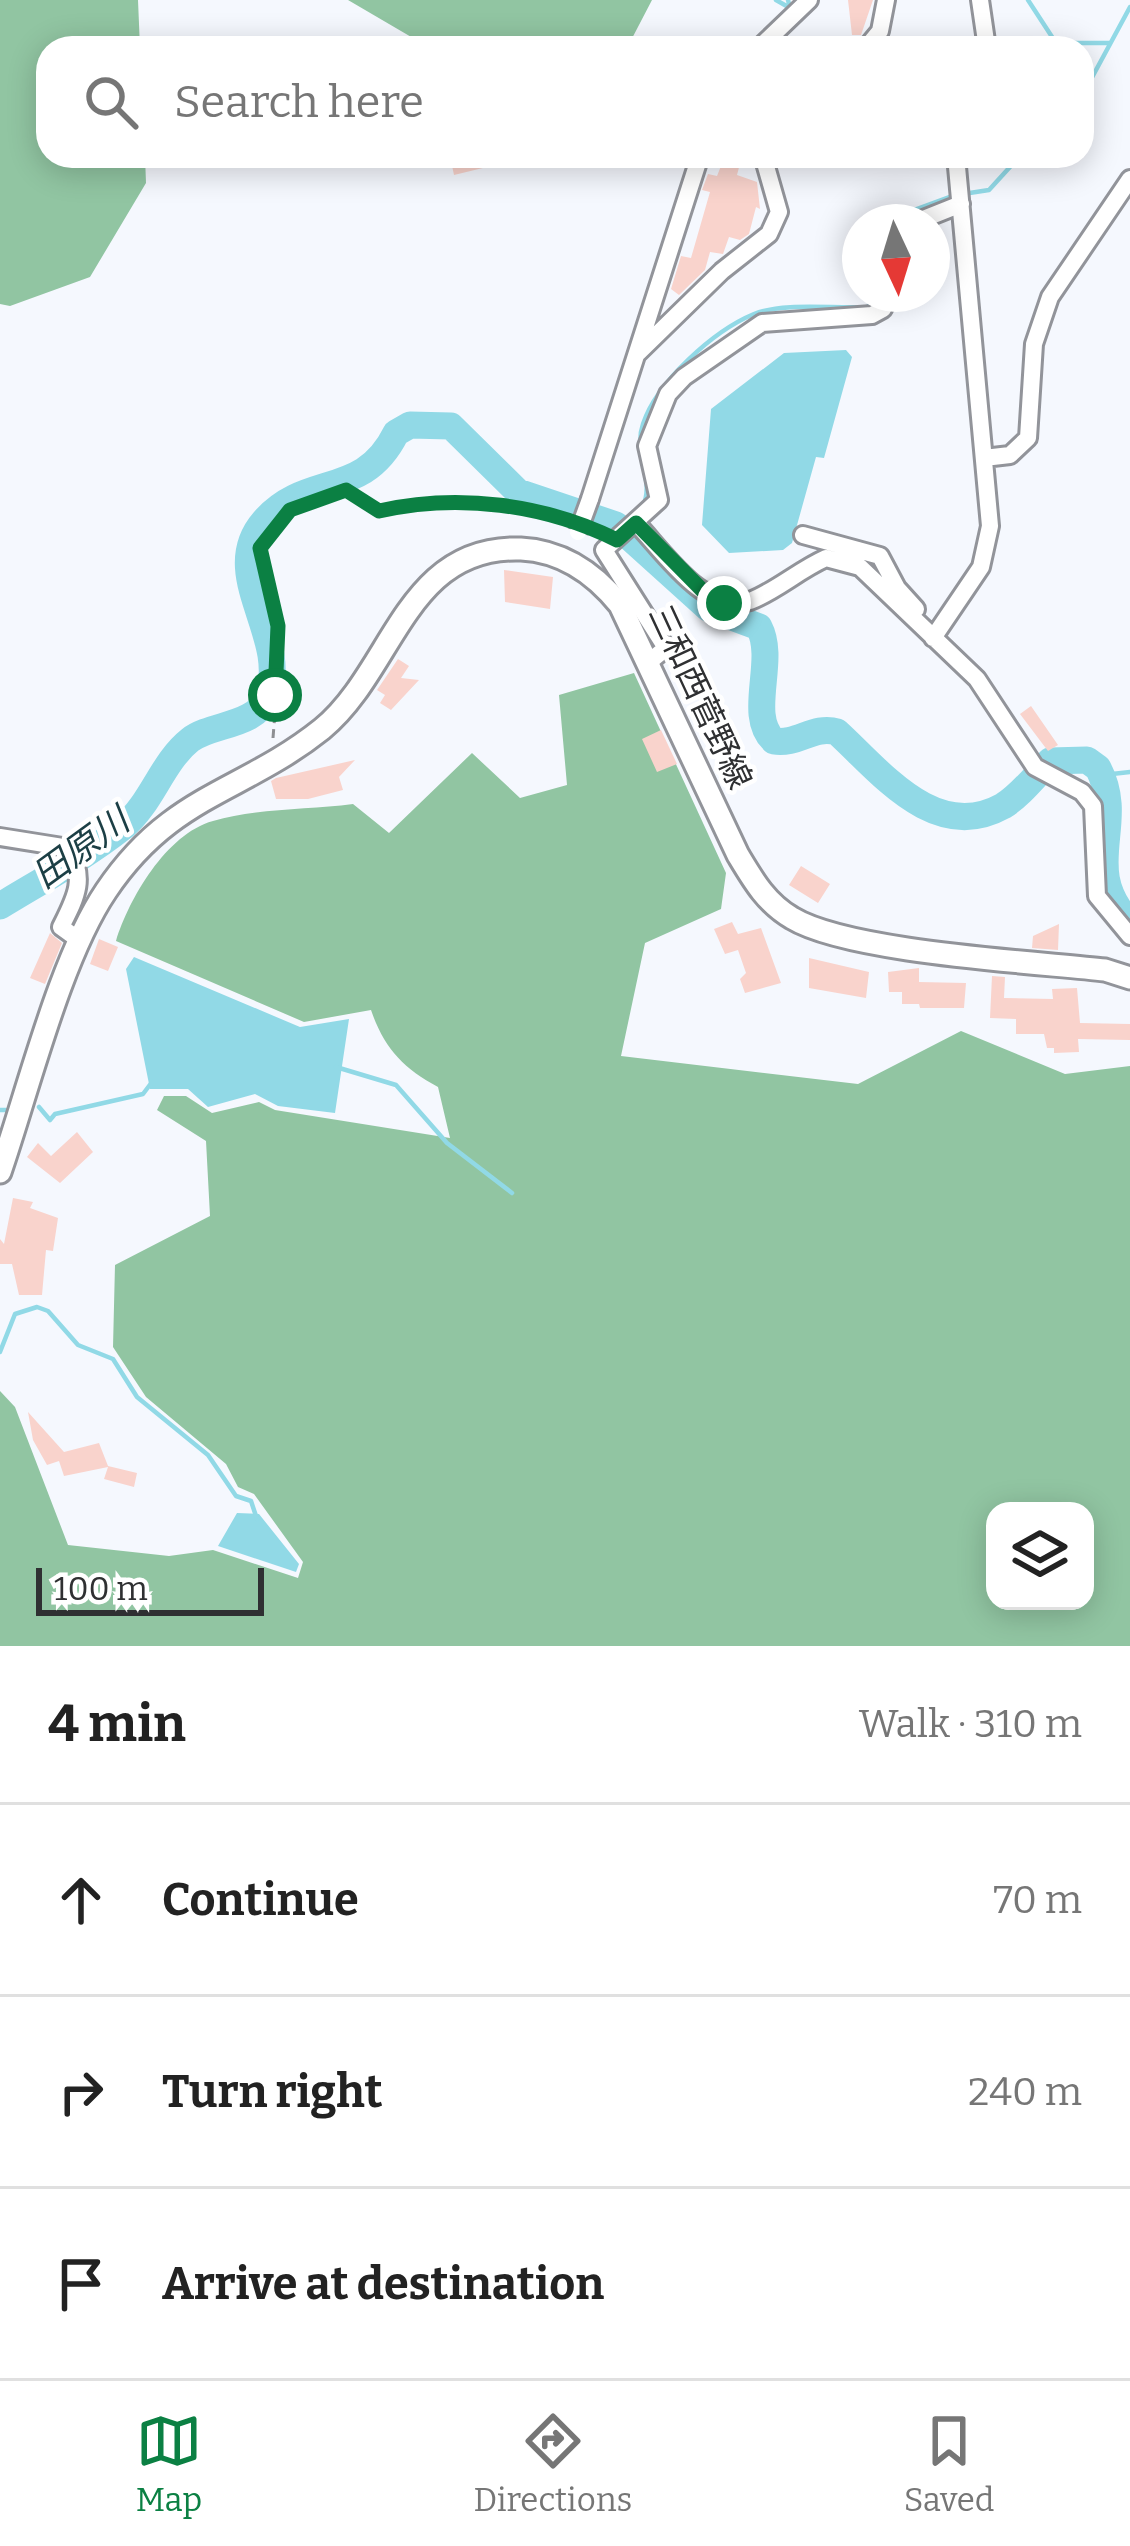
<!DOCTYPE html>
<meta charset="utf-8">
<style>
:root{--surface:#fff;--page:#f2f2f2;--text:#222;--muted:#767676;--line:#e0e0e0;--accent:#0b8043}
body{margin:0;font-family:Bitter,"Noto Sans JP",serif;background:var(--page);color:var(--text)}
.controls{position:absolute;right:36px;bottom:36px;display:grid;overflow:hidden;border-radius:24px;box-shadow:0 6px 30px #0003}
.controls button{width:108px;height:108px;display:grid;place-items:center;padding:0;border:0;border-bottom:3px solid var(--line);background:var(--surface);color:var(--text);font:60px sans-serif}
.compass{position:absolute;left:842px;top:204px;width:108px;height:108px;border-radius:50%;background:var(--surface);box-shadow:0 6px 30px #0003;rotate:176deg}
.scale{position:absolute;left:36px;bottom:30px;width:228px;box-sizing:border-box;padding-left:12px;border:6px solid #2f3032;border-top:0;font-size:33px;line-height:42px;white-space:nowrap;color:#2f3032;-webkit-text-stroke:9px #fff;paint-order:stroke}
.stop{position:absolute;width:36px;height:36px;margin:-27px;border:9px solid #0b8043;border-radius:50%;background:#fff}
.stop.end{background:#0b8043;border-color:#fff;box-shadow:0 3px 12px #0008}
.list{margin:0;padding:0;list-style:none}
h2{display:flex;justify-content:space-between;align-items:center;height:156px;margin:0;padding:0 48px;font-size:51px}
h2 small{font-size:39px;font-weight:400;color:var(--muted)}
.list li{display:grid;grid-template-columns:78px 1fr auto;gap:36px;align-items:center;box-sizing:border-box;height:192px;padding:0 48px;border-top:3px solid var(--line)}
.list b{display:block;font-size:45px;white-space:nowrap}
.list em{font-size:39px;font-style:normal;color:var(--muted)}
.icon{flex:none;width:66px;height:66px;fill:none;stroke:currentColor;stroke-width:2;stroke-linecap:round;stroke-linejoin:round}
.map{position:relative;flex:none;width:1130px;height:1646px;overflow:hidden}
.search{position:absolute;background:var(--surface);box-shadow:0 6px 30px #0003;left:36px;right:36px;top:36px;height:132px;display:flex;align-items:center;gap:30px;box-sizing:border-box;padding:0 42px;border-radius:36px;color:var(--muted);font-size:45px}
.sheet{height:732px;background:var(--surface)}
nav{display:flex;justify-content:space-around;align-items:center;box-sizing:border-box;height:168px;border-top:3px solid var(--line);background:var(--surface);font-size:33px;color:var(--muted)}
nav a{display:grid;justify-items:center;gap:6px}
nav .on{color:var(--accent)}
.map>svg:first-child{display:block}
.forest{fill:#91c5a2;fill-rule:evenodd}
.water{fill:#91d9e6}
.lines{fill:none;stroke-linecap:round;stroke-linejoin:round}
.stream{stroke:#91d9e6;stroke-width:4.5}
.river{stroke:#91d9e6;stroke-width:27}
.building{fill:#f9d3cc}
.minor-casing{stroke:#92949a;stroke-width:22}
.major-casing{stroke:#92949a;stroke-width:27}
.path{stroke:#8d8f93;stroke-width:3;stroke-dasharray:9 6;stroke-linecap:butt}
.minor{stroke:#fff;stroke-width:16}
.major{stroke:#fff;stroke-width:21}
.minor-bridge-casing{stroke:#92949a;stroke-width:22;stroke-linecap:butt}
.minor-bridge{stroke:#fff;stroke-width:16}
.route{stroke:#0b8043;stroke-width:15}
.labels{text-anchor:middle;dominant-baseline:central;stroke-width:9;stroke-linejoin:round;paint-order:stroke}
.street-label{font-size:33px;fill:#2f3032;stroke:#fff}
.water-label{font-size:36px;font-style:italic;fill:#1c3f45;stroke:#fff}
</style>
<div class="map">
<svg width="1130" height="1646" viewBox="0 0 1130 1646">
<rect width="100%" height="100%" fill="#f5f8fe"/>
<path class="forest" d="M0 0H138L140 48H48V156H145L146 183 90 277 10 306 0 304Z
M348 0H652L627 48H430Z
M634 673 726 873 721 909 645 943 621 1056 858 1084 961 1031 1065 1074 1130 1066V1646H0V1391L15 1407 68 1545 169 1556 213 1550 298 1578 303 1562 254 1494 238 1487 226 1464 146 1397 113 1347 115 1265 210 1216 206 1141 157 1110 164 1096H186L212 1113 259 1102 275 1110 450 1138 438 1087C403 1068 384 1048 371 1010L304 1022 116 941C129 899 166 834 213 821 256 808 308 810 353 804L389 833 472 753 520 798 567 785 559 695ZM995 1511H1085V1601H995Z"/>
<path class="water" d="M846 350 852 357 824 458 816 457 792 543 783 550 729 553 702 525 711 409 784 353Z
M134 957 300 1027 349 1019 335 1113 278 1106 255 1094 208 1107 188 1089H150L126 969Z
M237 1513 259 1514 299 1564 296 1572 218 1546Z"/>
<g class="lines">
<path class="stream" d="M776 0 790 8 788 0
M1028 0 1056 43H1110
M1082 96 1130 7
M963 194 989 190 1020 156
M901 222 914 210 952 196
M643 506C655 481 633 452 643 424 657 382 713 331 754 314 785 302 833 309 867 307L878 299
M1103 775 1130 772
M336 1067 396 1085 447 1143 512 1193
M39 1107 50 1120 55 1114 143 1094 152 1082
M0 1110H6
M0 1352 15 1314 37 1307 48 1311 78 1345 113 1359 137 1397 208 1455 236 1496 251 1501 257 1519"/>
<path class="river" d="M0 906C41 881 85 857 123 827 152 803 162 762 190 740 212 723 256 727 268 696 290 636 218 574 264 521 307 472 363 500 396 433L410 425 451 426 518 492 616 525 708 608 759 627C777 661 746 715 774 741 797 745 814 725 837 732 880 771 935 844 1003 806 1020 796 1036 775 1050 761L1087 760 1098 768C1128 825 1078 867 1130 923"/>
</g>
<path class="building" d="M848 0H873L861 35H852Z
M450 156H484L487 167 454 175Z
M725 156H742L737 175 757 182 760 209 756 207 749 234 740 240 729 237 723 254 710 252 705 270 679 295 671 289 681 256 691 258 710 192 702 190 708 174 717 176Z
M504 570 553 577 550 609 505 602Z
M398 659 409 666 401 678 419 680 391 710 380 703 385 695 377 690Z
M1031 706 1058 745 1048 751 1020 714Z
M661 730 677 764 657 772 642 739Z
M355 760 339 777 343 790 308 799H276L271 781 276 778Z
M801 866 830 884 818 903 789 885Z
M732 922 738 934 761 928 781 983 745 993 740 979 746 973 738 950 725 954 714 929Z
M1059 924 1058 950 1032 948 1033 936Z
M50 933 62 943 45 984 30 978Z
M99 939 118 947 108 971 90 964Z
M809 958 869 972 866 998 809 988Z
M919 968V982L966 983 964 1008H920L919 1004H902V992H889L888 972Z
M992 976 1005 977 1004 998 1053 999 1052 989 1077 988 1080 1023 1130 1024V1040L1078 1039 1079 1052 1054 1053V1048H1047L1044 1034H1016V1019L990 1018Z
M77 1132 93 1152 60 1183 27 1157 38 1143 51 1156Z
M13 1198 33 1202 30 1208 58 1218 53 1251 46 1250 42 1295H19L12 1264H0V1239L4 1244Z
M28 1412 64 1452 99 1443 108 1466 137 1473 134 1487 104 1479 108 1467 64 1476 59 1461 47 1465 33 1440Z"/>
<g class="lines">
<g class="minor-casing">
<path id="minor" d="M980 0 987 48
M759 48 809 0
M866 48 880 31 886 0
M916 222 961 204
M638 353 722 271 769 234 779 212 763 156
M984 458 1010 455 1028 438 1034 344 1050 297 1130 179
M590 499 700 156
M636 523C663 551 706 616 750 601 776 591 799 570 826 558L860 567 977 679 1035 767 1082 792 1093 806 1097 896 1130 936
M803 535 880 556 897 588 916 609
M933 638 981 567 990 526 956 156
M649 662 666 648 604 550 659 500 647 446 668 394 684 377 762 323 872 315 883 309 889 294
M0 837 69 848C86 880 76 897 61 927L79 940"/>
</g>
<g class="major-casing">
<path id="major" d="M0 1172C28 1091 60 959 106 891 171 794 242 793 322 729 394 670 405 545 521 549 562 551 595 574 620 605L738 855C753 880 766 903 792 918 848 952 1033 962 1105 970L1130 978"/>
</g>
<path class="path" d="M273 738 280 648 260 548 290 510 346 490 379 511C443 496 502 502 565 520"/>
<use href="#minor" class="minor"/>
<use href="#major" class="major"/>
<g class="minor-bridge-casing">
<path id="minor-bridge" d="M578 532 590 499"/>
</g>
<use href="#minor-bridge" class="minor-bridge"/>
</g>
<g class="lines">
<path class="route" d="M275 695 278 626 260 548 290 510 346 490 379 511C458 493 544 504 617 540L636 523 707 595 724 603"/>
</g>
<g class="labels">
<g class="street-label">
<text transform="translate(700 697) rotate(65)">三和西菅野線</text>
</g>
<g class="water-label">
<text transform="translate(81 848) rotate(-36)">田原川</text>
</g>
</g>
</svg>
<div class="controls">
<button><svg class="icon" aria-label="layers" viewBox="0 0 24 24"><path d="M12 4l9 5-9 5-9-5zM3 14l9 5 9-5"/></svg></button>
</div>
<svg class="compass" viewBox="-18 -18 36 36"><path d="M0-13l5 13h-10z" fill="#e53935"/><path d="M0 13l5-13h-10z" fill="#767676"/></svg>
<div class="scale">100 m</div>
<div class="stop" style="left:275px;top:695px"></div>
<div class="stop end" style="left:724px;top:603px"></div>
<div class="search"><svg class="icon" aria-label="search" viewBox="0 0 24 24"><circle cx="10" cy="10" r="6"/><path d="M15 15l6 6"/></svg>Search here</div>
</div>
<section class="sheet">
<h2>4 min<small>Walk · 310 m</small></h2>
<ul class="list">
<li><svg class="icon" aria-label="ahead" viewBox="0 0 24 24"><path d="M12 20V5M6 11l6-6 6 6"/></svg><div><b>Continue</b></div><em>70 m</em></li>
<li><svg class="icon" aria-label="right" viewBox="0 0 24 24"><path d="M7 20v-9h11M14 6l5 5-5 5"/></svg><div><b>Turn right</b></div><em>240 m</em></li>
<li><svg class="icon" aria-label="arrive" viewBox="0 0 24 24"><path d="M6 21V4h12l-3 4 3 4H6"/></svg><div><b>Arrive at destination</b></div></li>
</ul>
</section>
<nav>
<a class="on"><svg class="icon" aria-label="map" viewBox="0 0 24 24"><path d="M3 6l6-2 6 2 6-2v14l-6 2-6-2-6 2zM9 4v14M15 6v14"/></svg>Map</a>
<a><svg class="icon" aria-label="directions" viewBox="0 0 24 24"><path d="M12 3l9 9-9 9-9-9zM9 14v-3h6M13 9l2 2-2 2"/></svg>Directions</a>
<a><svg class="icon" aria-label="saved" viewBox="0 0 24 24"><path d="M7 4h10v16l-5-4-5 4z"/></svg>Saved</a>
</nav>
